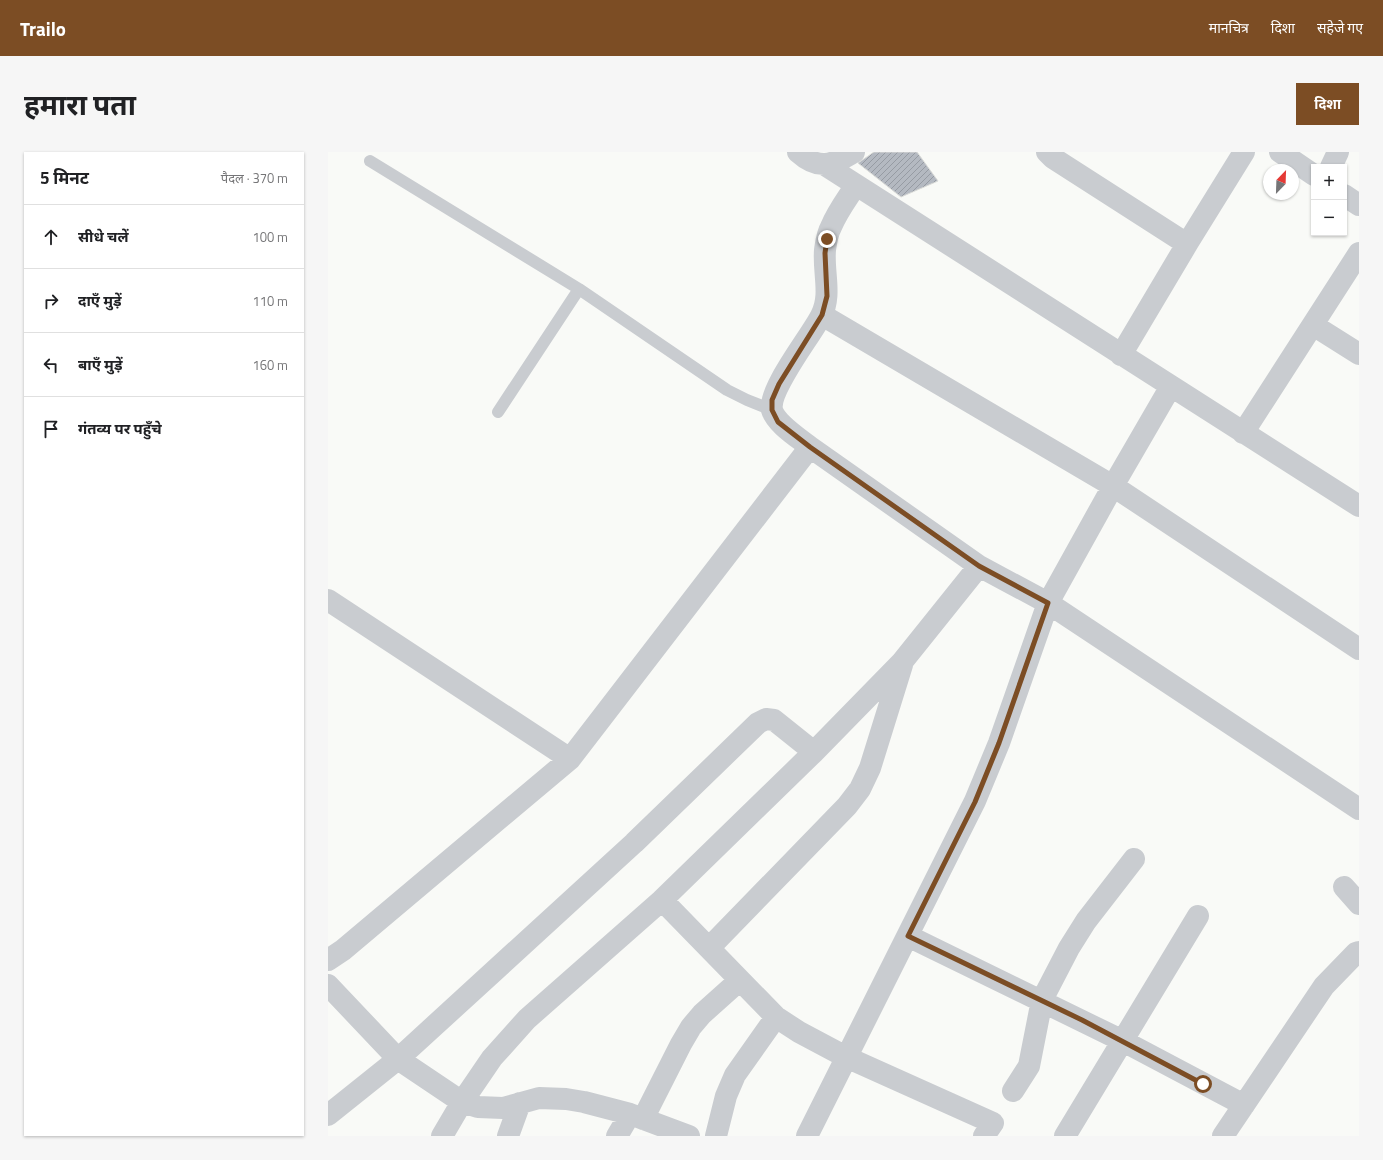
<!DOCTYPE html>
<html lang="hi">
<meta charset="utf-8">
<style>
:root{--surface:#fff;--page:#f6f6f6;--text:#202124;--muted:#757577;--line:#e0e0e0;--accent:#7c4d24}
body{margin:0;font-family:"Titillium Web","Noto Sans Devanagari",sans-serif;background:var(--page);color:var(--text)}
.controls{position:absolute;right:12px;top:12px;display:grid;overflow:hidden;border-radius:0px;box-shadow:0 1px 3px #0004}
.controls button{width:36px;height:36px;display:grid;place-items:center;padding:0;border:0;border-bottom:1px solid var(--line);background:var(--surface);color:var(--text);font:20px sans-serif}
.compass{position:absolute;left:935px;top:12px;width:36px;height:36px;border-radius:50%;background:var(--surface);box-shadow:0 1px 3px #0004;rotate:23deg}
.stop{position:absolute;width:12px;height:12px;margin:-9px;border:3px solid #7c4d24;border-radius:50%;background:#fff}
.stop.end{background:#7c4d24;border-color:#fff;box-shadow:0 1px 4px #0008}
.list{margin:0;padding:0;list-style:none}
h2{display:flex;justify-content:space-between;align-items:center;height:52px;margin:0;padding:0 16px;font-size:17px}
h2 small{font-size:13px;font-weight:400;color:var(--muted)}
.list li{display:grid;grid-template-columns:26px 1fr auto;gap:12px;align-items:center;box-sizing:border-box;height:64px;padding:0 16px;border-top:1px solid var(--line)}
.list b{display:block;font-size:15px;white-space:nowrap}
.list em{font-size:13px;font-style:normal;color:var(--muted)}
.icon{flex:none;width:22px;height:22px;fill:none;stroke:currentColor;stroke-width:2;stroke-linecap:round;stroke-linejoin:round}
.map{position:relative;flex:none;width:1031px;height:984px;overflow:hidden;border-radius:0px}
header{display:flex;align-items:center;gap:24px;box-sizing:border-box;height:56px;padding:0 20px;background:var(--accent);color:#fff}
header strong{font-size:19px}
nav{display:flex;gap:22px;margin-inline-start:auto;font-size:14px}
.intro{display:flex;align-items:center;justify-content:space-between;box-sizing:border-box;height:96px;padding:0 24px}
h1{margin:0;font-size:28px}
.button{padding:10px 18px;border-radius:0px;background:var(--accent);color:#fff;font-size:14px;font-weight:700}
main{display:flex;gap:24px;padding:0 24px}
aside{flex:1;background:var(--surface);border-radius:0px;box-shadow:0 1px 3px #0004}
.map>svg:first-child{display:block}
.building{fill:url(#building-hatch);stroke:#dbdcd9}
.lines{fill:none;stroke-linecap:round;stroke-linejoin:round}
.service{stroke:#c9ccd0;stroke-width:12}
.minor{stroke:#c9ccd0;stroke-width:22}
.route{stroke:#7c4d24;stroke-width:5}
</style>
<header>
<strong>Trailo</strong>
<nav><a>मानचित्र</a><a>दिशा</a><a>सहेजे गए</a></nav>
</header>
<div class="intro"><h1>हमारा पता</h1><a class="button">दिशा</a></div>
<main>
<aside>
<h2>5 मिनट<small>पैदल · 370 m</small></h2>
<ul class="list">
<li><svg class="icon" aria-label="ahead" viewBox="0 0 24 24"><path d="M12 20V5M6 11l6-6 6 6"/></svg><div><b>सीधे चलें</b></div><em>100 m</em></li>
<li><svg class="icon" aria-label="right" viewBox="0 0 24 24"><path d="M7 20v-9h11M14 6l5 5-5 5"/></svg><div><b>दाएँ मुड़ें</b></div><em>110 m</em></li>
<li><svg class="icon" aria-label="left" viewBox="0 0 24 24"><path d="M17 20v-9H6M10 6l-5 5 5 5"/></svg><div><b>बाएँ मुड़ें</b></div><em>160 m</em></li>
<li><svg class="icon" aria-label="arrive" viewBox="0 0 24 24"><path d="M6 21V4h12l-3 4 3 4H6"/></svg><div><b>गंतव्य पर पहुँचे</b></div></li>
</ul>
</aside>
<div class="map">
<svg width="1031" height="984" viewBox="0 0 1031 984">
<defs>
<pattern id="building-hatch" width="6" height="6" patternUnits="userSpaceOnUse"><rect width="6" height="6" fill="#b4b9c1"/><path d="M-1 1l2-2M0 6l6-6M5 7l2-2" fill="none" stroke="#969ba3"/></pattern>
</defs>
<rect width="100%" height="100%" fill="#f9faf7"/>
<path class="building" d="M546 0H589L610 29 573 45 530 11Z"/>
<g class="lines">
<path class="service" d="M42 9 251 137 399 238 419 248 444 258
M170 260 251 137"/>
<path class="minor" d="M470 0C491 19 504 13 526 0
M719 0 725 6 859 92
M952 0 986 23
M1003 15 1010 0
M1016 43 1031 53
M494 163 785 334 1031 497
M985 173 1031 202
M793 203 859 92 916 0
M843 234 1031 354
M915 281 1031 101
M482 295C471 286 448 272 444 258 440 237 483 184 493 164 504 143 495 121 497 98 498 91 499 82 503 75 509 60 519 47 528 33
M0 448 242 607
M1016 735 1031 752
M334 748 448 865 471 880 518 905 665 971 656 984
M580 784 795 889 916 953
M381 796 519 654 532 637 542 616 574 513
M0 808 15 798 242 607 482 295 651 414 720 451 1031 657
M0 833 70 907 134 950 150 955 175 956 211 946 238 947 256 950 302 962 361 984
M685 939 701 914 714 848 741 796 758 769 806 707
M0 963 70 907 306 691 430 571 438 567 446 568 486 600
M315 967 353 892 363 875 374 862 412 828
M114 984 134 950 164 906 199 867 334 748 486 600 574 510 651 414
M180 984 192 951
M289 984 302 962
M388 984 398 944 407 923 448 865
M479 984 647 649 671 591 720 451 785 334 843 234 497 13
M737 984 870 764
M895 984 996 834 1028 801 1031 800"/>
</g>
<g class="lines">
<path class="route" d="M499 87 497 101 499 144 494 163 451 232 444 248V258L450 270 482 295 651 414 720 451 671 591 647 650 580 784 754 868 875 932"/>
</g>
</svg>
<div class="controls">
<button>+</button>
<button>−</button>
</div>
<svg class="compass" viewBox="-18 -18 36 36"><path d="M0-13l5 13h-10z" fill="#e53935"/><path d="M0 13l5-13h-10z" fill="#757577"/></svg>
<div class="stop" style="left:875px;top:932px"></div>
<div class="stop end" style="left:499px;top:87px"></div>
</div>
</main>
